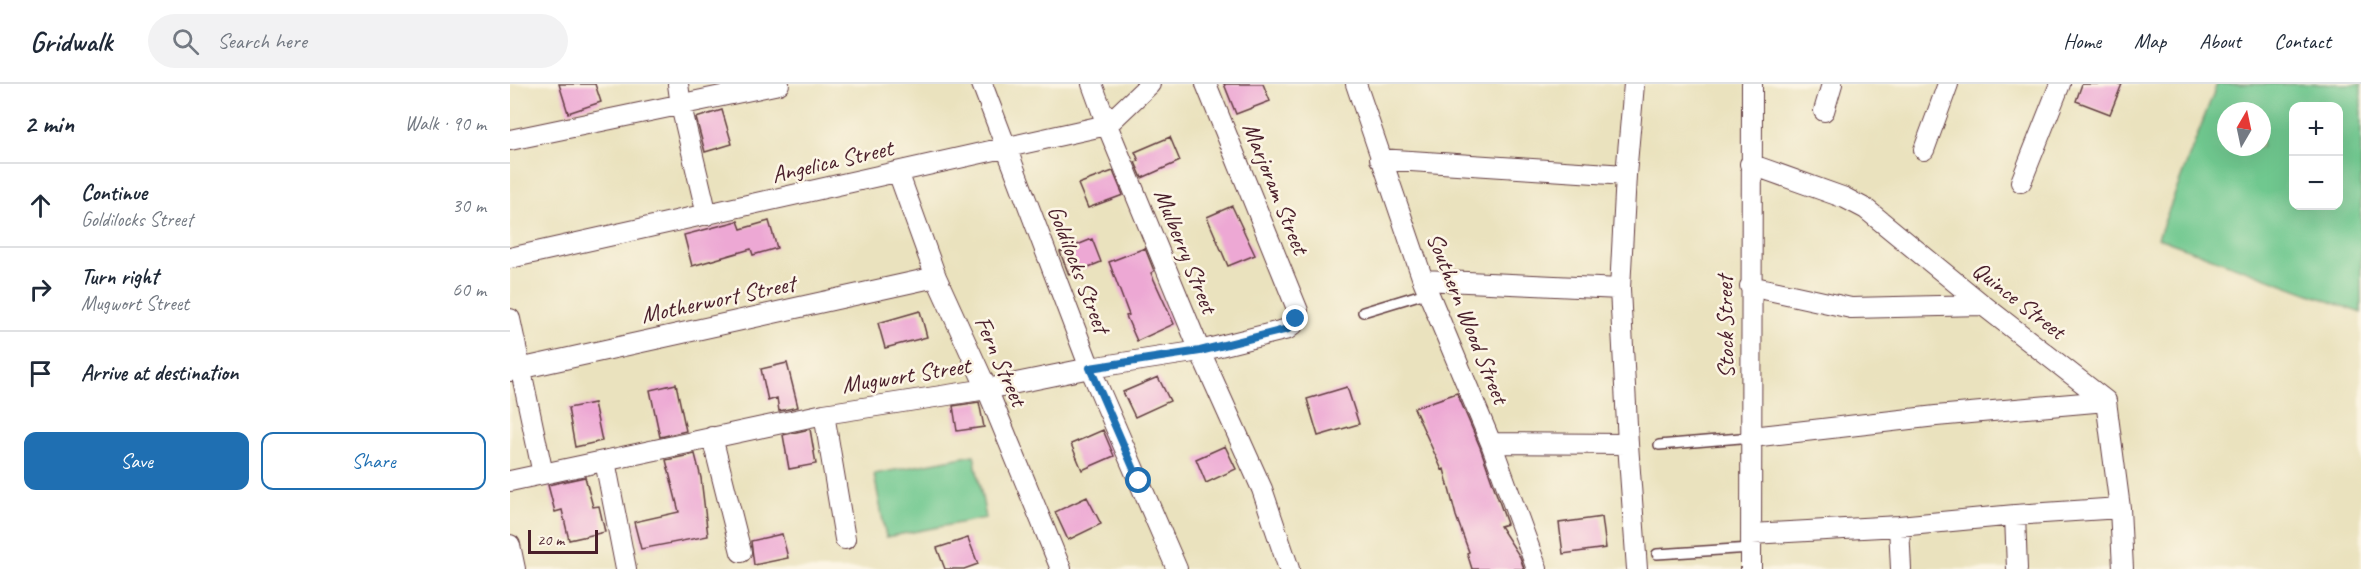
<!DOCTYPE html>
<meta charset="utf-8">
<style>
:root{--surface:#fff;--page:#f2f2f3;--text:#1f2937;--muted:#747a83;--line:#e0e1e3;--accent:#1f6fb2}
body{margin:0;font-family:Caveat,sans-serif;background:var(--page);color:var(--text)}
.controls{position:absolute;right:18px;top:18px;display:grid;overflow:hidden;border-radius:12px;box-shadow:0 6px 24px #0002}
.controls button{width:54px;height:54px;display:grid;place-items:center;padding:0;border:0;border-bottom:2px solid var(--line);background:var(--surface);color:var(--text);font:30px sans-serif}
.compass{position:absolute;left:1707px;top:18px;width:54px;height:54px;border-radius:50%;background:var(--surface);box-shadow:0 6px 24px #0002;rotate:9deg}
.scale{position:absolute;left:18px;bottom:15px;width:70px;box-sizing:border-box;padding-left:6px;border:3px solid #4a1f2b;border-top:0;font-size:16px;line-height:21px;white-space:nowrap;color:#4a1f2b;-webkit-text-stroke:4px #fcf5e5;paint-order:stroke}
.stop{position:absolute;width:18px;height:18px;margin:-14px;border:4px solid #1f6fb2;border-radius:50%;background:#fff}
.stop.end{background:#1f6fb2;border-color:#fff;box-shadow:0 2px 6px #0008}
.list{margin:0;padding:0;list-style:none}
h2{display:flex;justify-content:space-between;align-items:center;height:78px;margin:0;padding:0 24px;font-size:26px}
h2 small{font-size:20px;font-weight:400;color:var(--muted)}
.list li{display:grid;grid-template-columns:39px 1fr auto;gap:18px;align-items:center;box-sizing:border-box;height:84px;padding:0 24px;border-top:2px solid var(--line)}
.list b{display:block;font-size:22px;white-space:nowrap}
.list p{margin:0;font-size:20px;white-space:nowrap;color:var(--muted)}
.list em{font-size:20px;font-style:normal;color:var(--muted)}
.actions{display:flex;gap:12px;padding:18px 24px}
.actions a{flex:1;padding:14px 0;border:2px solid var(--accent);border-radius:12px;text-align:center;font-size:21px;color:var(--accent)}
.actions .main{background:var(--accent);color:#fff}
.icon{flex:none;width:33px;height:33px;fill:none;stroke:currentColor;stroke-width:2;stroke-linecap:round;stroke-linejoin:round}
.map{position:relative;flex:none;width:1851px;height:485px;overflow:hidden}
header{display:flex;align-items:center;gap:36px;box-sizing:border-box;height:84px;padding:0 30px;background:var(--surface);border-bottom:2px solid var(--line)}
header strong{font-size:28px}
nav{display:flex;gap:33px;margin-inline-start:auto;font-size:21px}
.search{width:420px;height:54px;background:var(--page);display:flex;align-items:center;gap:15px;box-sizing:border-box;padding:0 21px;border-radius:33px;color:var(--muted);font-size:22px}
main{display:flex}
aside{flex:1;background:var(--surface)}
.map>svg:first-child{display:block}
.green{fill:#6fc88f;stroke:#5c745d;stroke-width:1.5;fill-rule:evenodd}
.building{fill:#eda8d4}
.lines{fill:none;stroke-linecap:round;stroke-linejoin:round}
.service-casing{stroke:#623c41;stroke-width:12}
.minor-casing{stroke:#623c41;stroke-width:22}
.service{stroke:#fff;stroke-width:9}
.minor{stroke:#fff;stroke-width:20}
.route{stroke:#1f6fb2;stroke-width:8}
.labels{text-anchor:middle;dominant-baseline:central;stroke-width:5;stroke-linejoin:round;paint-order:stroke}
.street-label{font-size:24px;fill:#4a1f2b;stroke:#fcf5e5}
</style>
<header>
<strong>Gridwalk</strong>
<div class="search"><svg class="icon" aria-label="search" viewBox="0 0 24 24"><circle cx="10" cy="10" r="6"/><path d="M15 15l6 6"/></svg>Search here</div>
<nav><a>Home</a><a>Map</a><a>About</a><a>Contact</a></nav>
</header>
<main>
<aside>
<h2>2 min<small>Walk · 90 m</small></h2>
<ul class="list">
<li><svg class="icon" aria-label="ahead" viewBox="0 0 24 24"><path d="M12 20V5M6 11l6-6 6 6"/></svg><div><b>Continue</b><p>Goldilocks Street</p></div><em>30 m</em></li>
<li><svg class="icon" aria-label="right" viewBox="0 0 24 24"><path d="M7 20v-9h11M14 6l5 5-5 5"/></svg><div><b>Turn right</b><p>Mugwort Street</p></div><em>60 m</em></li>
<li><svg class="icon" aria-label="arrive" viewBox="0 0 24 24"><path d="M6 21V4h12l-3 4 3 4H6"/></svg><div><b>Arrive at destination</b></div></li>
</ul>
<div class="actions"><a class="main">Save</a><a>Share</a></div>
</aside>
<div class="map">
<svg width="1851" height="485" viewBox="0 0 1851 485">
<rect width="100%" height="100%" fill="#fcf5e5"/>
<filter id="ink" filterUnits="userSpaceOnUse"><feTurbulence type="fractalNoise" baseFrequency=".0167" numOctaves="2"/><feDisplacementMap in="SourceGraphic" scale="12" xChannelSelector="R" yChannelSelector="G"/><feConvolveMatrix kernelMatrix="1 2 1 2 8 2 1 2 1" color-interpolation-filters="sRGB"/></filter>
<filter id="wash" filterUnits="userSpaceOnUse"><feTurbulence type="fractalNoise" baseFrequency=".008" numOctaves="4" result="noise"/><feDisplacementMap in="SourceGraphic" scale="24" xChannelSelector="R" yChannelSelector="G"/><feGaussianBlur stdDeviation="1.35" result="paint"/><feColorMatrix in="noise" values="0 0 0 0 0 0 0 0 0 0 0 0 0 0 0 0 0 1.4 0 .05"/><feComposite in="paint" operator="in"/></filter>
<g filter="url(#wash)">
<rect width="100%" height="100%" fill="#eae2be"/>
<path class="green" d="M1707 0H1851V229L1648 154ZM1784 22H1828V122H1784ZM1716 27H1752V63H1716Z
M464 371 476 434 376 453 364 390Z"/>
<g id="blocks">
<path class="building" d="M49 0H85L91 18 58 29Z
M714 0H753L760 17 726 30Z
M1572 0H1612L1600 30 1566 17Z
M212 26 222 60 195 68 186 34Z
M660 53 670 77 632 94 625 78 629 77 625 68Z
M603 87 613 111 578 124 568 100Z
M722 122 745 171 718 182 697 133Z
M228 137 231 145 259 137 267 164 243 171 241 165 182 182 174 151Z
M582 155 591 178 559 191 550 168Z
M635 164 644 187 641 189 664 240 627 257 616 232 619 231 599 178Z
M410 227 417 253 375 264 368 239Z
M277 279 288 323 269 327 267 314 258 317 251 285Z
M648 293 660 317 625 333 613 308Z
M166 300 176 347 150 353 140 306Z
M837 303 849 340 808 352 797 315Z
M947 309 970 363 997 440 990 442 1010 473 1014 485H962L957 469 959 468 946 432 934 385 932 386 904 324Z
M469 318 474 343 447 347 443 322Z
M84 319 92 357 65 363 58 324Z
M300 345 306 380 279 385 273 351Z
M593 346 604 372 572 386 561 360Z
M715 362 726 385 696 399 686 375Z
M185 370 191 394 198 452 131 465 124 438 169 428 156 376Z
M75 393 83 423 89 422 95 448 59 456 52 426 45 428 38 401Z
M577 413 591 440 558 456 545 428Z
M1092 433 1096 464 1053 470 1049 439Z
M272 450 278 474 244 481 241 457Z
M458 454 468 480 454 485H435L427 464Z"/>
</g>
</g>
<g filter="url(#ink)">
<use href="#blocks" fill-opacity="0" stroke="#623c41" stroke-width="1.5"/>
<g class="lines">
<g class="service-casing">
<path id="service" d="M853 228 919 208
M1149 361 1242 353
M1147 470 1241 464"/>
</g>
<g class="minor-casing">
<path id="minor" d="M168 0 171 22 197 131
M472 0 580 284 667 485
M582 0 597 41 690 267 752 405 779 485
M846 0 913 196 981 359 1027 485
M1124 0 1116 91 1110 205 1118 360 1127 485
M1314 27 1322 0
M0 56 269 0
M1414 66 1438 0
M870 75 1116 91
M1240 80 1335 114 1356 125 1473 221 1596 317 1610 424 1613 485
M388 88 426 193 477 305 551 485
M1511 98 1550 0
M0 174 597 41 640 0
M913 196 1110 205
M1240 202 1341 224 1473 221
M0 235 33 390
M0 287 426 193
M314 330 335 455
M202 353 231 468
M1242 353 1426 332 1596 317
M981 359 1118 360
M95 377 116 485
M0 397 314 330 477 305 580 284 690 267 778 245 783 241 788 227 696 0
M1505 431 1507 485
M1389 442 1391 485
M1242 450 1389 442 1505 431 1610 424
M0 461 5 485
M1241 485 1242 0"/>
</g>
<use href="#service" class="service"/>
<use href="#minor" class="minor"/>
</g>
</g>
<g class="lines" filter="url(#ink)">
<path class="route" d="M629 397 580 284 690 267 778 245 786 235"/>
</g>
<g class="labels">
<g class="street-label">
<text transform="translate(322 77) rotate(-13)">Angelica Street</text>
<text transform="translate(766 104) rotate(68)">Marjoram Street</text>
<text transform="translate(676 167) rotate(68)">Mulberry Street</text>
<text transform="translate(569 185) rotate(69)">Goldilocks Street</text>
<text transform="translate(208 215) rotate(-12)">Motherwort Street</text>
<text transform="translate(1509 216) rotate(38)">Quince Street</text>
<text transform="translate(958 234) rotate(68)">Southern Wood Street</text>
<text transform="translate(1215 243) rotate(-91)">Stock Street</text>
<text transform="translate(491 277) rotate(66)">Fern Street</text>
<text transform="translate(396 291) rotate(-9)">Mugwort Street</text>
</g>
</g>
</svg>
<div class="controls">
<button>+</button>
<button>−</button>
</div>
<svg class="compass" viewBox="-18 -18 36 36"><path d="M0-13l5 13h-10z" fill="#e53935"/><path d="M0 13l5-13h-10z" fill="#747a83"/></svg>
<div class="scale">20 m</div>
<div class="stop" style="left:629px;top:397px"></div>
<div class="stop end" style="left:786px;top:235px"></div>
</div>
</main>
